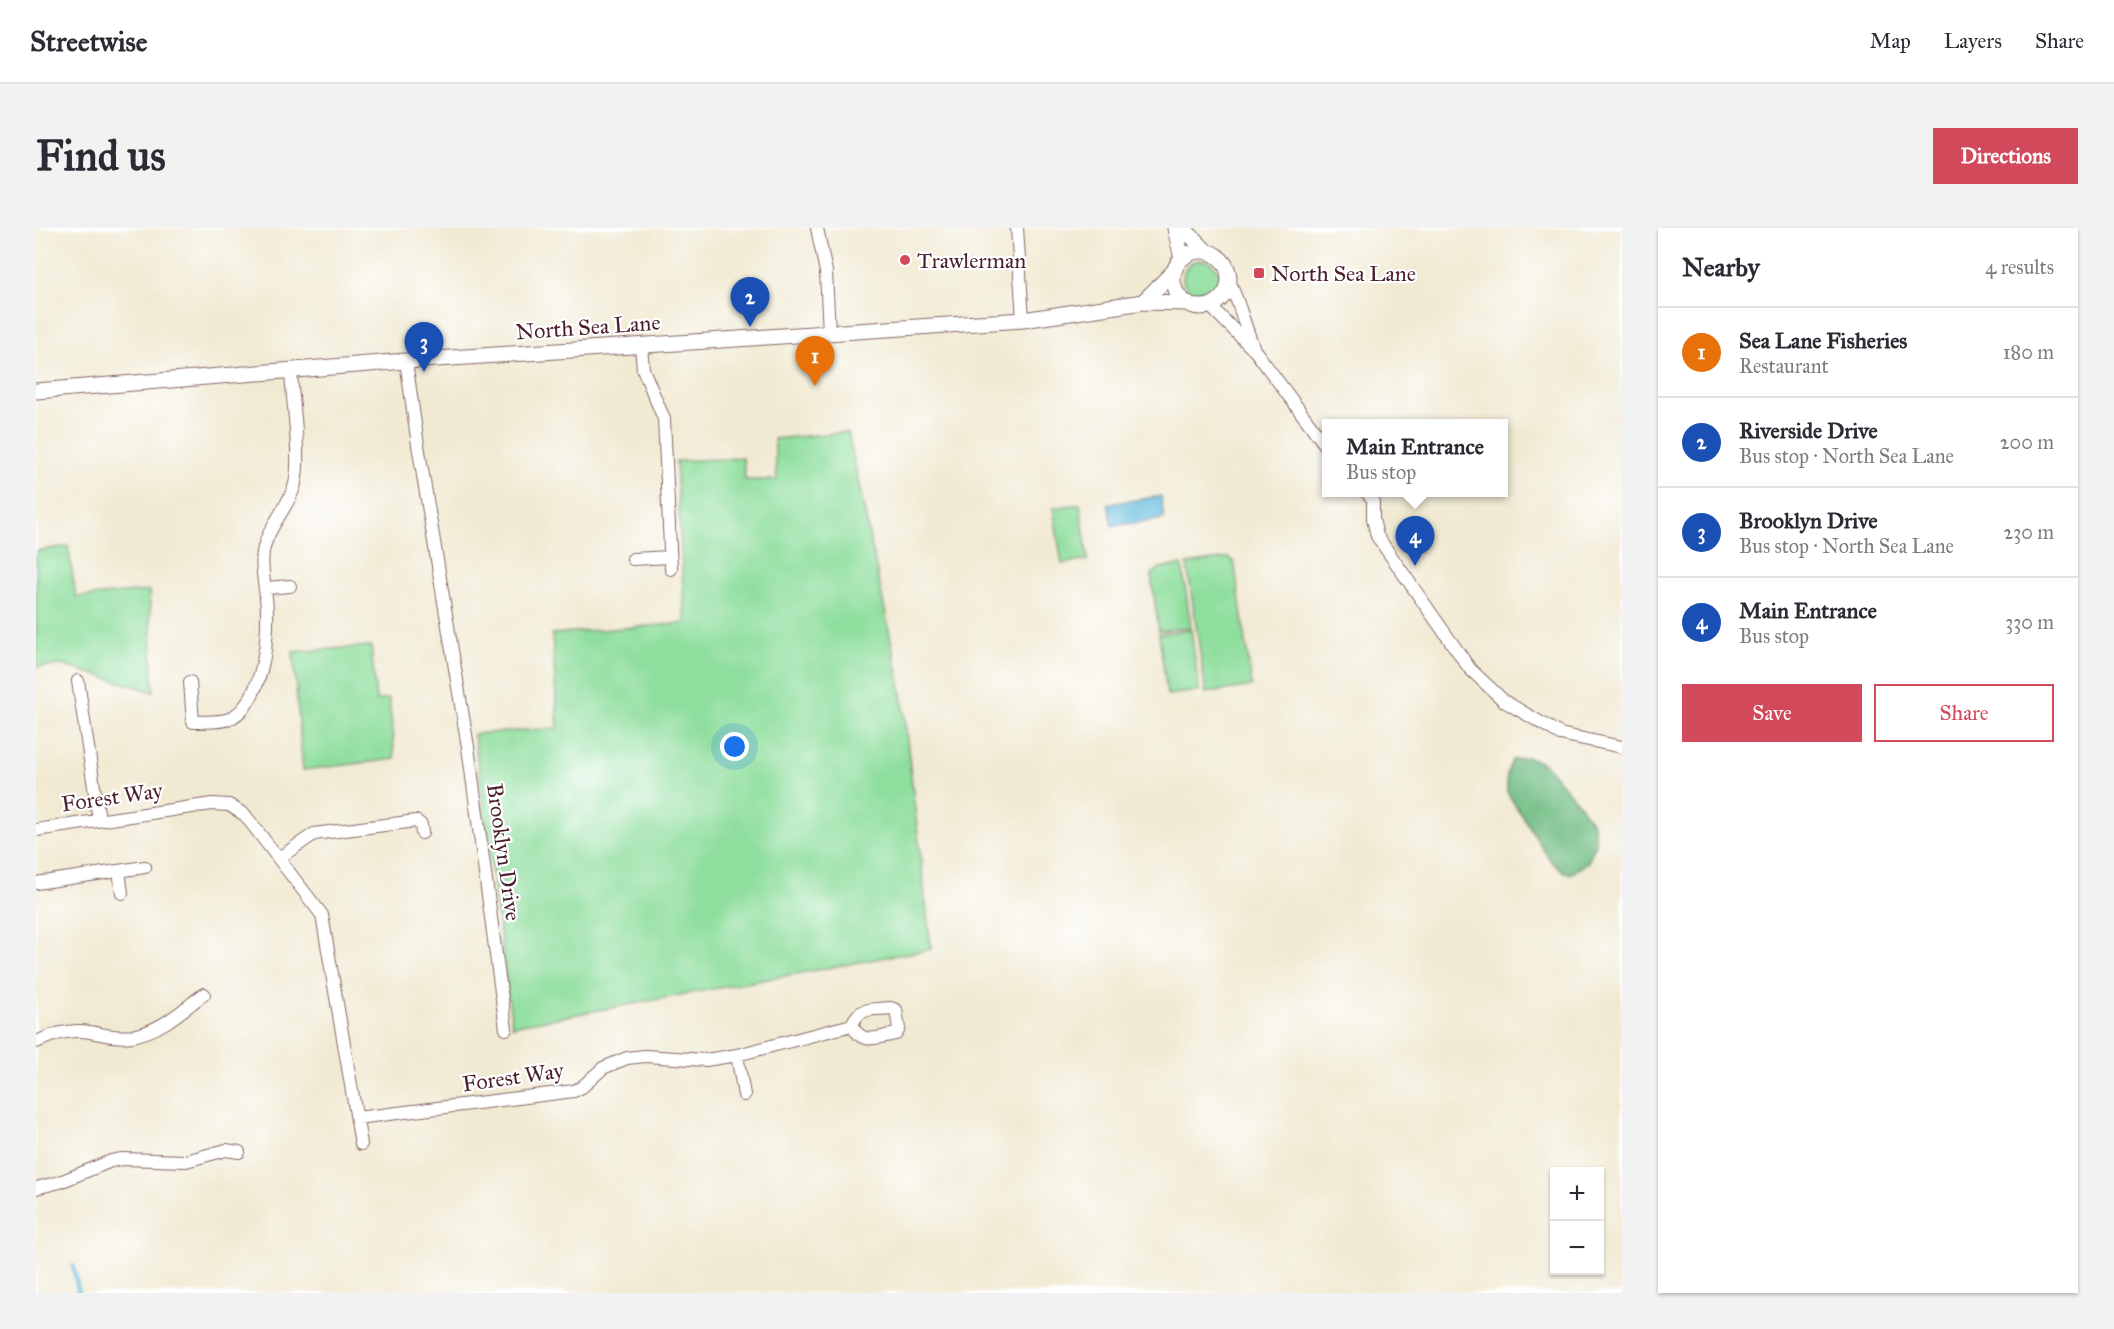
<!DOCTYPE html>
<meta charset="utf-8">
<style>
:root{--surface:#fff;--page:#f2f2f3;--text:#2b2b33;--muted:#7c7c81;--line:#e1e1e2;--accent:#d1495b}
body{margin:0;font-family:"IM FELL Great Primer",serif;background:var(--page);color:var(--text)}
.controls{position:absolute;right:18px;bottom:18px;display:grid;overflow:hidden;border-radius:0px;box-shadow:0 2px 4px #0004}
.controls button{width:54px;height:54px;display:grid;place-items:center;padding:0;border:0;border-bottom:2px solid var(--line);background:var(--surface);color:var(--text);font:30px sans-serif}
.you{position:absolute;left:699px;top:519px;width:21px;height:21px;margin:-15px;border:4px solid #fff;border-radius:50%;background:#1a73e8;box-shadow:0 0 0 9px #1a73e833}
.badge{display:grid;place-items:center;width:39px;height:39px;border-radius:50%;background:var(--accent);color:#fff;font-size:20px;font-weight:700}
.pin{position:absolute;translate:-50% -50px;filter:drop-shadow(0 2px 3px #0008)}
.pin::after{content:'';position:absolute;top:32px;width:21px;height:18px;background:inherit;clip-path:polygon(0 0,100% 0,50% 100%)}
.popup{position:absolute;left:1286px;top:191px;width:186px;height:78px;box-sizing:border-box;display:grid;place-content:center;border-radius:0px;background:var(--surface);filter:drop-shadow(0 2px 4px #0005);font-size:20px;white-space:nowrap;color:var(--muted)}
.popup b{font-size:22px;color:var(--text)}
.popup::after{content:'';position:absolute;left:50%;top:100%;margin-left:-12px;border:12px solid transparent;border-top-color:var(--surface)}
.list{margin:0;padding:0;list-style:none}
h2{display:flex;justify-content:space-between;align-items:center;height:78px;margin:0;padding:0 24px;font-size:26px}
h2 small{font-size:20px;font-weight:400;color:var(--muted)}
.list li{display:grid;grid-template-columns:39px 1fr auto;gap:18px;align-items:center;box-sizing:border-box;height:90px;padding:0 24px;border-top:2px solid var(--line)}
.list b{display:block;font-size:22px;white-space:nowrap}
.list p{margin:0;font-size:20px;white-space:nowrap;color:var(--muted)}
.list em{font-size:20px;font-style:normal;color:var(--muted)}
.actions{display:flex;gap:12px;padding:18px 24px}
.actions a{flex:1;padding:14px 0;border:2px solid var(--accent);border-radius:0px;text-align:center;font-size:21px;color:var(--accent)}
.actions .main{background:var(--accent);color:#fff}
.map{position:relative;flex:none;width:1586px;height:1065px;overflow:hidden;border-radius:0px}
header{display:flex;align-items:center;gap:36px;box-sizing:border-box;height:84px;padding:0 30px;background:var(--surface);border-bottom:2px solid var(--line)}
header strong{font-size:28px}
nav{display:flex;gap:33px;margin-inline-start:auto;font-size:21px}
.intro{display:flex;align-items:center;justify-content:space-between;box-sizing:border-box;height:144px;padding:0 36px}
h1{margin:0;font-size:42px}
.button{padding:15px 27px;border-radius:0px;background:var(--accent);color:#fff;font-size:21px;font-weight:700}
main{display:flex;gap:36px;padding:0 36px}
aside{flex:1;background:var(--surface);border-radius:0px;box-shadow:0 2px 4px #0004}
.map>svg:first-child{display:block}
.green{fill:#8ede9d;stroke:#6c7e64;stroke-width:1.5}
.forest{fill:#72bd84;stroke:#5e6e58;stroke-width:1.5}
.water{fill:#5db9db;stroke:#546c83;stroke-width:1.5}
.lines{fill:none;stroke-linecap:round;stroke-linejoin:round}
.stream{stroke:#5db9db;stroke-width:4.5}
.minor-casing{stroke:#846666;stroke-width:14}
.tertiary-casing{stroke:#846666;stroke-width:17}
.minor{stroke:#fff;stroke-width:12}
.tertiary{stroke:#fff;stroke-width:15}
.poi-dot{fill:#d1495b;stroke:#fff;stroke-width:2}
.labels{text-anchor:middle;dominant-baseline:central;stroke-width:4.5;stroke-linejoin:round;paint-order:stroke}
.poi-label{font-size:22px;fill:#4a1f2b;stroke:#fff;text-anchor:start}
.street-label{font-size:22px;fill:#4a1f2b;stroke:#fff}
</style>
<header>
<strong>Streetwise</strong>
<nav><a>Map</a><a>Layers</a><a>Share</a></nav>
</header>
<div class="intro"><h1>Find us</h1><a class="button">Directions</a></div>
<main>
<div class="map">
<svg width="1586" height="1065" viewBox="0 0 1586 1065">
<rect width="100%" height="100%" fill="#fff"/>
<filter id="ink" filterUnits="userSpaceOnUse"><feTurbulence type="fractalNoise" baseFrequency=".0167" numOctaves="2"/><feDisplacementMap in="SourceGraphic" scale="12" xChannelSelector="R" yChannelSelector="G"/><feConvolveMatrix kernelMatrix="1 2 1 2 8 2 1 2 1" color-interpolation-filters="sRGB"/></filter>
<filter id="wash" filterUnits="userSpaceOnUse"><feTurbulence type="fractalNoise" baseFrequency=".008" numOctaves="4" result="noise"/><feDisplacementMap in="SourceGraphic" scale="24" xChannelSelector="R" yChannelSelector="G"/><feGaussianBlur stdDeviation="1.35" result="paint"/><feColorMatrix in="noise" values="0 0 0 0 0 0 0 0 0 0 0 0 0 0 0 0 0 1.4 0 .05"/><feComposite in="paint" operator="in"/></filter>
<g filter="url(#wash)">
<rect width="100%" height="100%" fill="#f1ead3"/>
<path class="green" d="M1147 50a18 18 0 1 1 36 0a18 18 0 1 1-36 0Z
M812 204 865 460 895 721 476 798 438 506 522 500 516 406 649 395 640 233 707 230 709 252H741L738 211Z
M1044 276 1052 332 1026 336 1017 280Z
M32 318 40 369 113 363 118 464 26 437 0 439V323Z
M1192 330 1198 333 1216 458 1170 465 1151 336Z
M1146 337 1155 399 1123 403 1115 347 1124 340Z
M1155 401 1163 463 1131 467 1123 406Z
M335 418 340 472 353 471 359 531 267 542 257 424Z"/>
<path class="forest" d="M1492 529 1509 536 1543 576 1558 598 1560 616 1552 634 1535 646 1526 643 1514 632 1471 564V545L1476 532Z"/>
<path class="water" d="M1125 268 1128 291 1076 298 1072 276Z"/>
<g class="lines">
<path class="stream" d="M37 1038 43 1065"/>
</g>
</g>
<g filter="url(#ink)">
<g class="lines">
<g class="minor-casing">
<path id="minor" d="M781 0 790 44 793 105
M981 0 987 92
M1193 53C1203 74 1208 96 1217 118
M1173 77 1220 124 1290 218
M605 118 607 141 628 191 635 341
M370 133 382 217 432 519 470 801
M1330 264 1337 271V291L1341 308 1434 441 1468 473 1524 506 1586 519
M597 331 634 329
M230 360 254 358
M42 453 63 592
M154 454 157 494C168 493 183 495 193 491 226 476 232 415 231 383 231 364 224 343 227 324 231 301 249 283 257 262 267 239 256 171 255 144
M0 602 176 576 193 577 209 587 286 687 325 916
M243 630 278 606 380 593 385 597 386 605
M83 643 86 665
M0 655 109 639
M855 780 860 782 863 801 860 806C840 809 826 818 816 797 823 778 837 782 855 780Z
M0 814C15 808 28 802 45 803 62 804 78 811 96 808 125 803 145 783 168 766
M701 827 708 867
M321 890 538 863 546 859 567 840 591 830 609 828 670 832 701 827 816 797
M0 960 24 954 75 933 86 931 150 933 190 922 203 924"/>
</g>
<g class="tertiary-casing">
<path id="tertiary" d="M1139 0 1146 31
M1147 0 1171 24
M1137 51a28 28 0 1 1 56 0a28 28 0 1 1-56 0Z
M1107 74 1138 43
M0 163 370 133 987 92 1107 74 1152 75"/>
</g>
<use href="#minor" class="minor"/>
<use href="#tertiary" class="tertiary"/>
</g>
</g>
<g class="poi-dot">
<circle cx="869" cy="32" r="6"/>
<rect x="1217" y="39" width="12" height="12" rx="3"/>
</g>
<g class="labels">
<g class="poi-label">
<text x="881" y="32">Trawlerman</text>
<text x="1235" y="45">North Sea Lane</text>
</g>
<g class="street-label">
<text transform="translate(552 99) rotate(-4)">North Sea Lane</text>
<text transform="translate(76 569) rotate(-8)">Forest Way</text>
<text transform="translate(468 624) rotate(82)">Brooklyn Drive</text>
<text transform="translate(477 849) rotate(-8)">Forest Way</text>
</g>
</g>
</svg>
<div class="controls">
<button>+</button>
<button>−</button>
</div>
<div class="you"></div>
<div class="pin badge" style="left:779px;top:158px;background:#e8710a">1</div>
<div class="pin badge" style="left:714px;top:99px;background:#1a4fb4">2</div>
<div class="pin badge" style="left:388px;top:144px;background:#1a4fb4">3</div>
<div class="pin badge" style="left:1379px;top:338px;background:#1a4fb4">4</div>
<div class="popup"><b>Main Entrance</b>Bus stop</div>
</div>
<aside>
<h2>Nearby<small>4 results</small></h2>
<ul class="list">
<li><span class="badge" style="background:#e8710a">1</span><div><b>Sea Lane Fisheries</b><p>Restaurant</p></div><em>180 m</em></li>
<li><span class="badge" style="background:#1a4fb4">2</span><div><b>Riverside Drive</b><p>Bus stop · North Sea Lane</p></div><em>200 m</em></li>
<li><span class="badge" style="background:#1a4fb4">3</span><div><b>Brooklyn Drive</b><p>Bus stop · North Sea Lane</p></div><em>230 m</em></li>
<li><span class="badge" style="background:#1a4fb4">4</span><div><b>Main Entrance</b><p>Bus stop</p></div><em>330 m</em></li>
</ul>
<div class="actions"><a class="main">Save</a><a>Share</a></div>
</aside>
</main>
